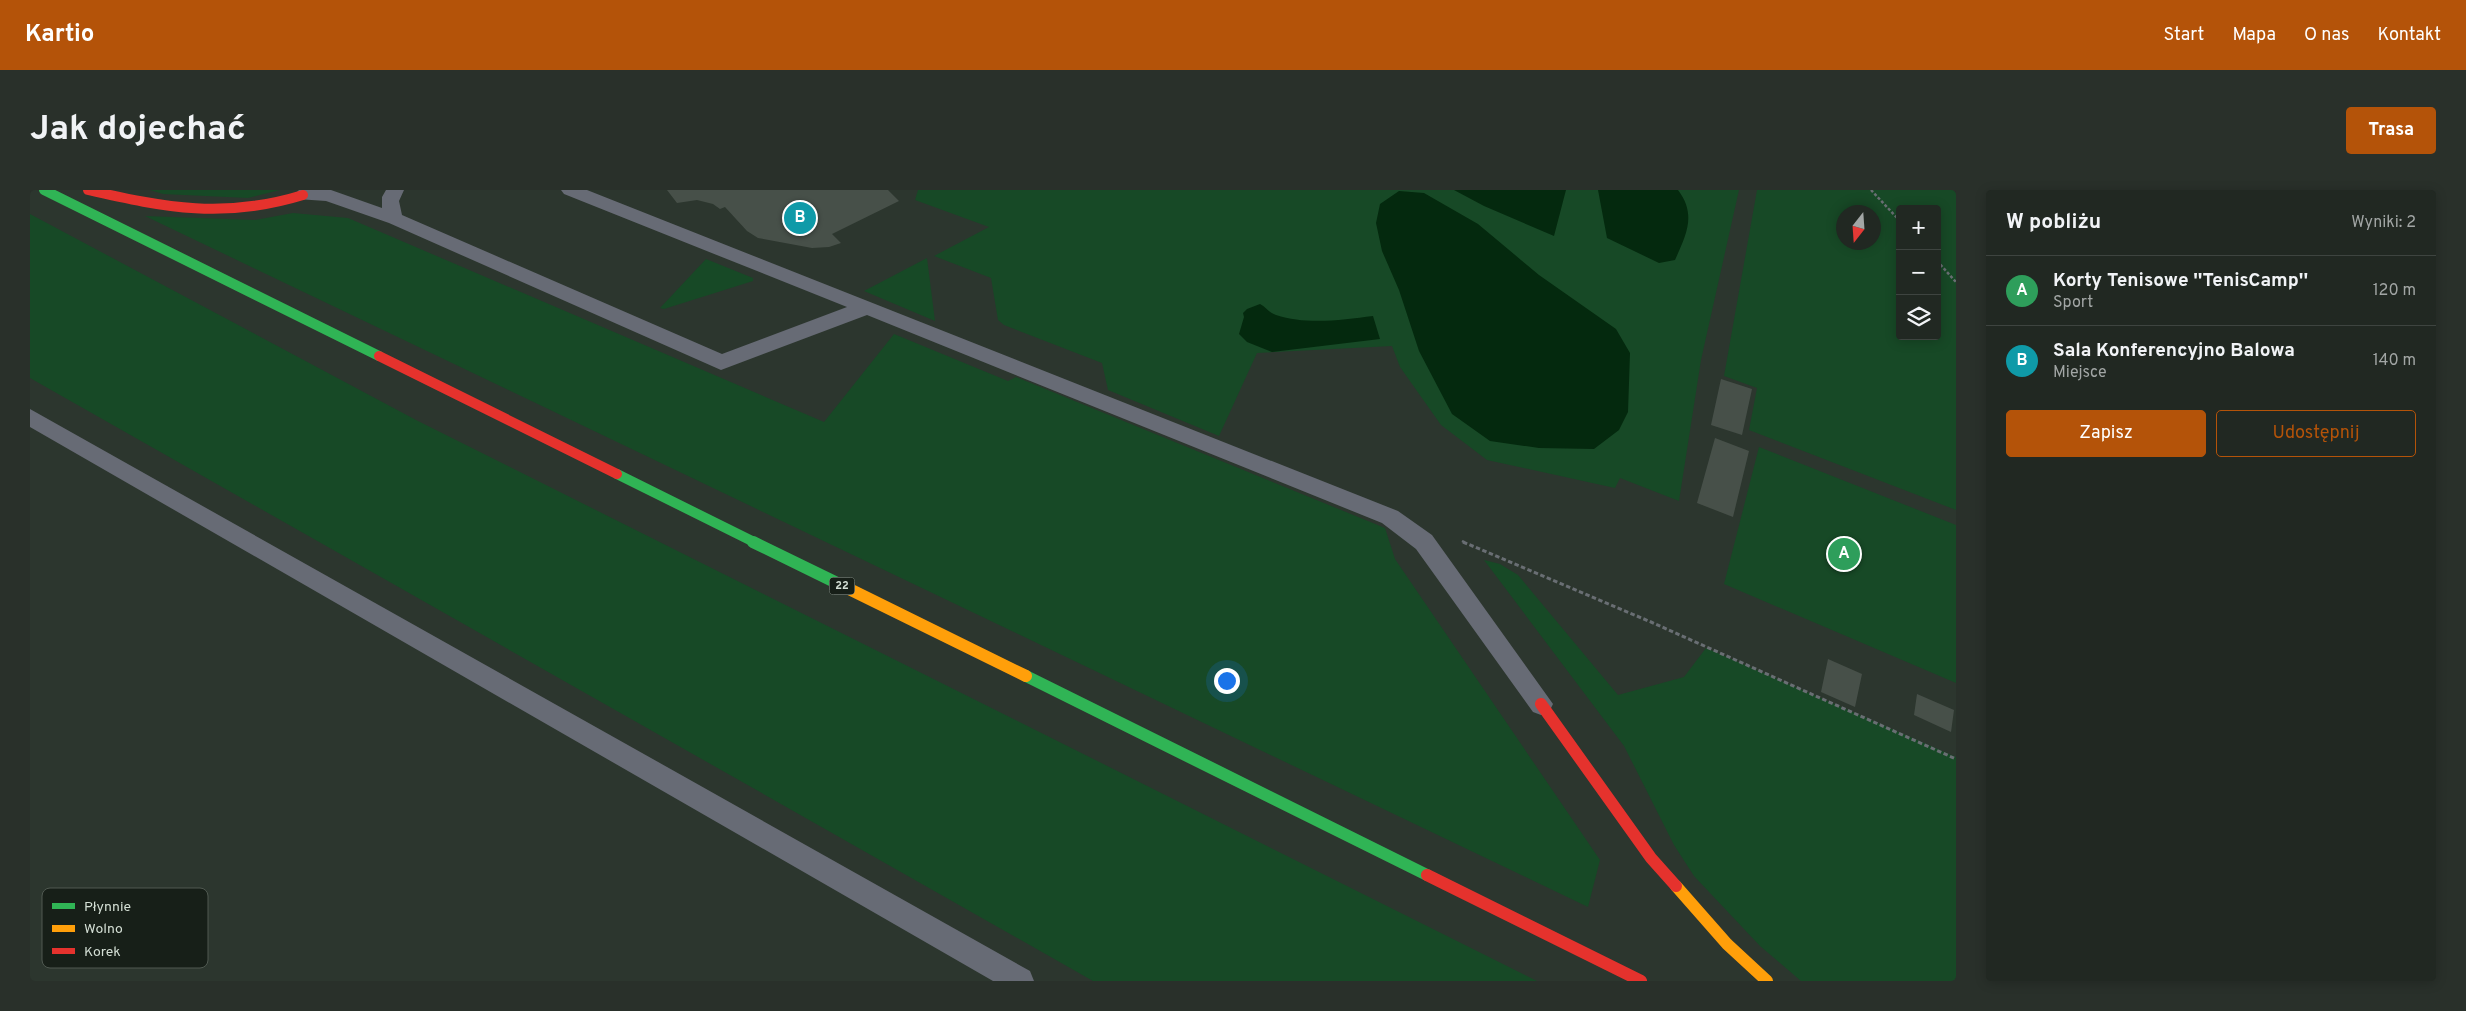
<!DOCTYPE html>
<html lang="pl">
<meta charset="utf-8">
<style>
:root{--surface:#212822;--page:#29302a;--text:#f1f3f6;--muted:#a2a6a5;--line:#3e4440;--accent:#b45309}
body{margin:0;font-family:Overpass,sans-serif;background:var(--page);color:var(--text)}
.controls{position:absolute;right:15px;top:15px;display:grid;overflow:hidden;border-radius:5px;box-shadow:0 2px 12px #0003}
.controls button{width:45px;height:45px;display:grid;place-items:center;padding:0;border:0;border-bottom:1px solid var(--line);background:var(--surface);color:var(--text);font:25px sans-serif}
.compass{position:absolute;left:1806px;top:15px;width:45px;height:45px;border-radius:50%;background:var(--surface);box-shadow:0 2px 12px #0003;rotate:197deg}
.you{position:absolute;left:1196px;top:490px;width:18px;height:18px;margin:-12px;border:4px solid #fff;border-radius:50%;background:#1a73e8;box-shadow:0 0 0 8px #1a73e833}
.badge{display:grid;place-items:center;width:32px;height:32px;border-radius:50%;background:var(--accent);color:#fff;font-size:16px;font-weight:700}
.pin{position:absolute;translate:-50% -50%;border:2px solid #fff;box-shadow:0 1px 5px #0006}
.list{margin:0;padding:0;list-style:none}
h2{display:flex;justify-content:space-between;align-items:center;height:65px;margin:0;padding:0 20px;font-size:21px}
h2 small{font-size:16px;font-weight:400;color:var(--muted)}
.list li{display:grid;grid-template-columns:32px 1fr auto;gap:15px;align-items:center;box-sizing:border-box;height:70px;padding:0 20px;border-top:1px solid var(--line)}
.list b{display:block;font-size:19px;white-space:nowrap}
.list p{margin:0;font-size:16px;white-space:nowrap;color:var(--muted)}
.list em{font-size:16px;font-style:normal;color:var(--muted)}
.actions{display:flex;gap:10px;padding:15px 20px}
.actions a{flex:1;padding:11px 0;border:1px solid var(--accent);border-radius:5px;text-align:center;font-size:18px;color:var(--accent)}
.actions .main{background:var(--accent);color:#fff}
.icon{flex:none;width:28px;height:28px;fill:none;stroke:currentColor;stroke-width:2;stroke-linecap:round;stroke-linejoin:round}
.map{position:relative;flex:none;width:1926px;height:791px;overflow:hidden;border-radius:5px}
header{display:flex;align-items:center;gap:30px;box-sizing:border-box;height:70px;padding:0 25px;background:var(--accent);color:#fff}
header strong{font-size:24px}
nav{display:flex;gap:28px;margin-inline-start:auto;font-size:18px}
.intro{display:flex;align-items:center;justify-content:space-between;box-sizing:border-box;height:120px;padding:0 30px}
h1{margin:0;font-size:35px}
.button{padding:12px 22px;border-radius:5px;background:var(--accent);color:#fff;font-size:18px;font-weight:700}
main{display:flex;gap:30px;padding:0 30px}
aside{flex:1;background:var(--surface);border-radius:5px;box-shadow:0 2px 12px #0003}
.map>svg:first-child{display:block}
.green{fill:#174926;fill-rule:evenodd}
.water{fill:#04290e}
.building{fill:#475049}
.lines{fill:none;stroke-linecap:round;stroke-linejoin:round}
.path-far1{stroke:#696e73;stroke-width:2.5;stroke-dasharray:3 2;stroke-linecap:butt}
.path{stroke:#696e73;stroke-width:3;stroke-dasharray:4.5 2.5;stroke-linecap:butt}
.lane{fill:#676b75;fill-rule:evenodd}
.fast-far1{stroke:#30b455;stroke-width:10}
.fast{stroke:#30b455;stroke-width:12}
.slow{stroke:#ff9f0a;stroke-width:12}
.jam-far1{stroke:#e5322d;stroke-width:10}
.jam{stroke:#e5322d;stroke-width:12}
.labels{text-anchor:middle;dominant-baseline:central;stroke-width:5;stroke-linejoin:round;paint-order:stroke}
.shield{fill:#171f18;stroke:#9ba59c;stroke-width:1}
.shield-label{font-size:11px;font-weight:bold;fill:#d4dfd5}
.key{fill:#171f18;stroke:#505951;stroke-width:1}
.key-label{font-size:14px;fill:#d4dfd5}
</style>
<header>
<strong>Kartio</strong>
<nav><a>Start</a><a>Mapa</a><a>O nas</a><a>Kontakt</a></nav>
</header>
<div class="intro"><h1>Jak dojechać</h1><a class="button">Trasa</a></div>
<main>
<div class="map">
<svg width="1926" height="791" viewBox="0 0 1926 791">
<rect width="100%" height="100%" fill="#2c362e"/>
<path class="green" d="M120 0H250L218 8 133 4Z
M888 0H1709L1671 170 1649 311 1590 288 1585 298 1457 270 1411 235 1370 177 1362 156 1227 163 1189 246 1078 200 1072 173 974 135 968 130 961 88 904 66 959 37 885 10Z
M1727 0H1926V320L1719 240 1727 198 1694 186ZM1870 19H1907V146H1870ZM1814 22H1844V52H1814Z
M263 23 318 28 794 232 864 144 978 191 986 187 1355 338 1365 369 1570 670 1558 717 115 26 225 30Z
M0 24 386 230 1507 791H1063L0 188Z
M897 68 905 131 834 101Z
M676 69 723 88V91L634 119 630 118Z
M1729 257 1926 335V493L1694 394Z
M1454 370 1470 374 1488 385 1588 505 1654 487 1676 458 1926 567V791H1771L1730 756 1664 686 1644 655 1594 556Z"/>
<path class="water" d="M1424 0H1536L1524 46 1454 16Z
M1568 0H1648C1667 25 1656 45 1645 70L1629 73 1577 48Z
M1369 1 1394 3 1448 34 1509 85 1586 139 1600 163 1598 222 1589 240 1564 259 1509 258 1460 251 1422 224 1389 161 1369 100 1352 61 1346 33 1350 14Z
M1230 114C1236 117 1239 123 1246 125 1276 135 1312 130 1343 126L1350 149 1242 162 1217 152 1209 144 1214 127 1213 123 1217 119Z"/>
<path class="building" d="M637 0H858L869 11 802 44 811 53 799 57 782 58 728 48 717 41 695 17 690 19 683 14 667 10 647 13Z
M1691 189 1722 199 1712 245 1681 235Z
M1685 248 1719 261 1703 327 1667 313Z
M1798 469 1832 484 1825 517 1791 502Z
M1887 504 1924 520 1921 542 1884 525Z"/>
<g class="lines">
<path class="path-far1" d="M1841 0 1870 31
M1907 71 1926 92
M1432 351 1436 353"/>
<path class="path" d="M1433 352 1621 432 1926 569"/>
<path class="lane" d="M269 0H301L352 18V7L356 0H374L369 11 372 25 692 164 817 117 534 4 531 0H557L1368 321 1402 345 1523 514 1519 522 1511 525 1503 522 1386 359 1352 333 837 125 691 180 359 33 296 11 267 9 264 5Z
M0 219 1000 781 1004 791H963L0 237Z"/>
<path class="fast-far1" d="M14 0 349 166
M587 284 726 353"/>
<path class="fast" d="M723 352 809 394
M996 486 1397 685"/>
<path class="slow" d="M809 394 996 486
M1646 696 1697 754 1737 791"/>
<path class="jam-far1" d="M58 0C136 18 195 29 273 5
M349 166 587 284"/>
<path class="jam" d="M1511 514 1621 668 1646 696
M1397 685 1611 791"/>
</g>
<g class="labels">
<rect class="shield" x="799.5" y="387.5" width="25" height="17" rx="4"/>
<g class="shield-label">
<text x="812" y="396">22</text>
</g>
</g>
<rect x="12" y="698" width="166" height="80" rx="8" class="key"/>
<rect x="22" y="713" width="23" height="6" fill="#30b455"/>
<rect x="22" y="735" width="23" height="7" fill="#ff9f0a"/>
<rect x="22" y="758" width="23" height="6" fill="#e5322d"/>
<g class="key-label">
<text x="54" y="721">Płynnie</text>
<text x="54" y="743">Wolno</text>
<text x="54" y="766">Korek</text>
</g>
</svg>
<div class="controls">
<button>+</button>
<button>−</button>
<button><svg class="icon" aria-label="layers" viewBox="0 0 24 24"><path d="M12 4l9 5-9 5-9-5zM3 14l9 5 9-5"/></svg></button>
</div>
<svg class="compass" viewBox="-18 -18 36 36"><path d="M0-13l5 13h-10z" fill="#e53935"/><path d="M0 13l5-13h-10z" fill="#a2a6a5"/></svg>
<div class="you"></div>
<div class="pin badge" style="left:1814px;top:364px;background:#2e9e5b">A</div>
<div class="pin badge" style="left:770px;top:28px;background:#0f9aa8">B</div>
</div>
<aside>
<h2>W pobliżu<small>Wyniki: 2</small></h2>
<ul class="list">
<li><span class="badge" style="background:#2e9e5b">A</span><div><b>Korty Tenisowe ''TenisCamp''</b><p>Sport</p></div><em>120 m</em></li>
<li><span class="badge" style="background:#0f9aa8">B</span><div><b>Sala Konferencyjno Balowa</b><p>Miejsce</p></div><em>140 m</em></li>
</ul>
<div class="actions"><a class="main">Zapisz</a><a>Udostępnij</a></div>
</aside>
</main>
